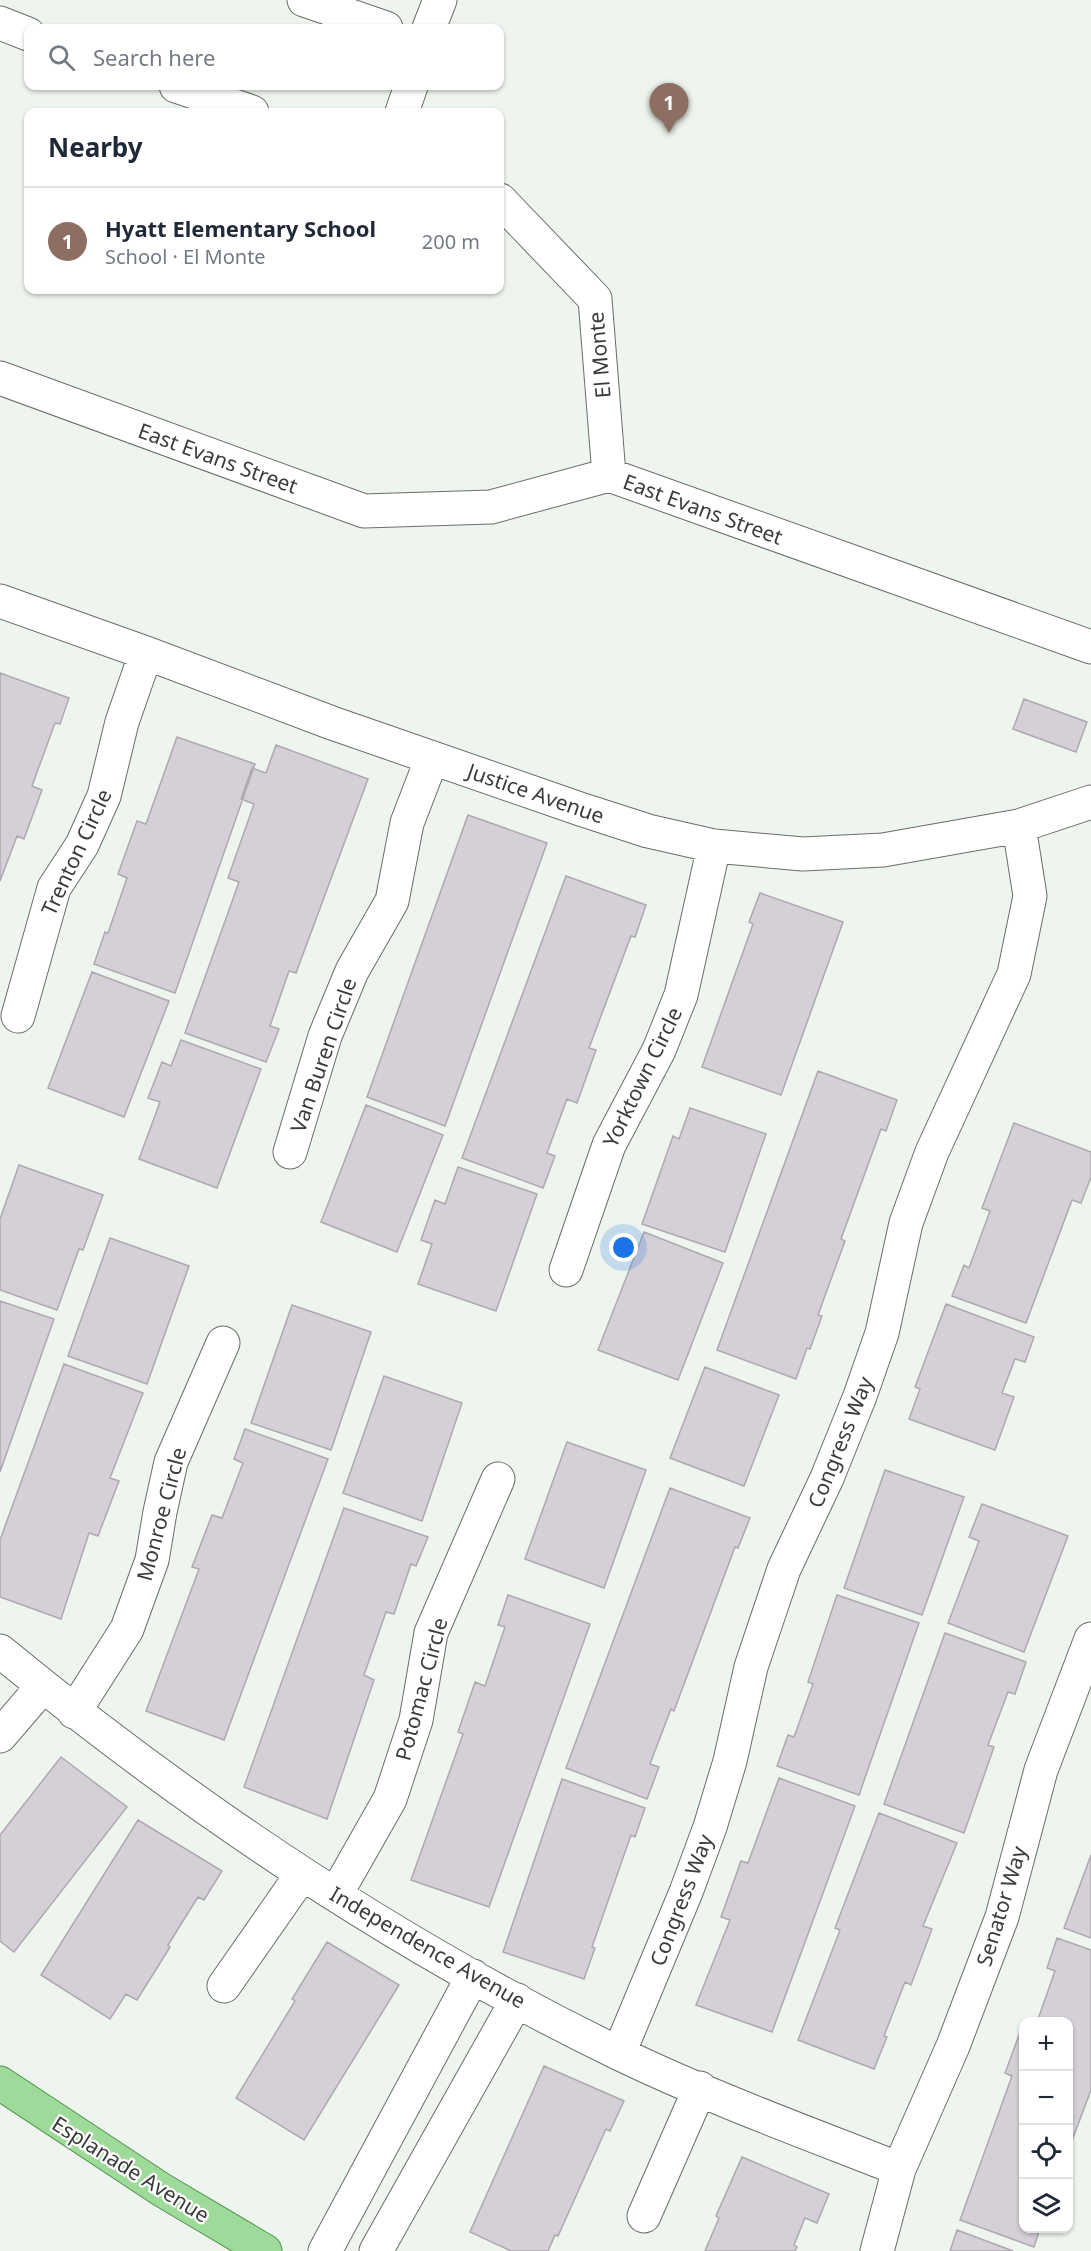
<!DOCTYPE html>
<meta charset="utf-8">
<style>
:root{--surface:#fff;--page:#f2f2f3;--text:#1f2937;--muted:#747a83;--line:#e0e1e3;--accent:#822d9b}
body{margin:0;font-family:"Noto Sans",sans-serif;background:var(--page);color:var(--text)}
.controls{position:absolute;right:18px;bottom:18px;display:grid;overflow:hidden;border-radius:12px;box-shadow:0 2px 4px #0004}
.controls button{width:54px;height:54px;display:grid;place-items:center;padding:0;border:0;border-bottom:2px solid var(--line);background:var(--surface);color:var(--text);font:30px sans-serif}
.you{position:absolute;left:624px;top:1248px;width:21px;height:21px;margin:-15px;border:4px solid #fff;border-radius:50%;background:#1a73e8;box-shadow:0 0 0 9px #1a73e833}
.badge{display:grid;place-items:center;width:39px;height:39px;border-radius:50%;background:var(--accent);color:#fff;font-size:20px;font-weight:700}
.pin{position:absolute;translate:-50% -50px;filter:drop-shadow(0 2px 3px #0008)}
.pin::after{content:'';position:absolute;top:32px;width:21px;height:18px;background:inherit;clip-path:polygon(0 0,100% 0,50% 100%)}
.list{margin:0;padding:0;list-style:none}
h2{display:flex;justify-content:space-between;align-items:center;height:78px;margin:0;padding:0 24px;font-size:26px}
h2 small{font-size:20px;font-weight:400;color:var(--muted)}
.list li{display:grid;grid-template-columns:39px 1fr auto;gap:18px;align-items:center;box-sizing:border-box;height:108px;padding:0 24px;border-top:2px solid var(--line)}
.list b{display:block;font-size:22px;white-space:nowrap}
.list p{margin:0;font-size:20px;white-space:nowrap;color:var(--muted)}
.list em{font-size:20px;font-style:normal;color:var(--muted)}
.icon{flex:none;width:33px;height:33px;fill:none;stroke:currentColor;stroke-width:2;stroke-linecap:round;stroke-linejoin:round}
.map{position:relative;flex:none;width:1091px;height:2251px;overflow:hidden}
.search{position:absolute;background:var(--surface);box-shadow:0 2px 4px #0004;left:24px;top:24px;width:480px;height:66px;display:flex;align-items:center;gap:15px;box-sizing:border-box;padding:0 21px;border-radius:12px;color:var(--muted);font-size:22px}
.panel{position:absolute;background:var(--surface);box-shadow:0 2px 4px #0004;left:24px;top:108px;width:480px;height:186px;border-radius:12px}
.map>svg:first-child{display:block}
.building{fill:#d5d0d7;stroke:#ada9af;stroke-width:1.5}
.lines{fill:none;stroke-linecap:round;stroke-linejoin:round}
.minor-casing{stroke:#696e69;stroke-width:35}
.major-casing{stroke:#51924c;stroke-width:35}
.minor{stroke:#fff;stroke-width:33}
.major{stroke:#9eda9a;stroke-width:33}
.labels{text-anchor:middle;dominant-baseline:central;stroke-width:4.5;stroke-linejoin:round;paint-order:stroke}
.street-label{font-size:21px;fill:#3a3c39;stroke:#fff}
</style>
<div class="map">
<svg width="1091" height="2251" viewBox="0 0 1091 2251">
<rect width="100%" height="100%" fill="#eef4ee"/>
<path class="building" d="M0 673 69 698 60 724 55 723 32 786 42 790 24 839 17 836 0 881Z
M1024 699 1087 722 1076 752 1013 729Z
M177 737 255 764 175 993 94 964 105 932 108 933 127 878 118 874 137 821 146 824Z
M276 745 368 779 296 973 289 971 270 1026 279 1029 266 1062 185 1033 239 882 228 878 254 804 241 799 252 768 266 773Z
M468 815 547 843 445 1126 367 1097Z
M566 876 646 905 635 937 631 936 589 1048 596 1050 577 1103 567 1099 547 1153 555 1156 543 1188 462 1158Z
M760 893 843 922 781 1095 702 1067 753 924 749 922Z
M92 972 169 1001 124 1117 48 1088Z
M181 1040 261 1069 217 1188 139 1159 160 1102 148 1098 162 1062 171 1066Z
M818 1071 897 1100 886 1131 881 1129 841 1239 845 1241 818 1315 822 1316 810 1349 807 1348 796 1379 717 1350Z
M366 1105 443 1135 397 1252 321 1222Z
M690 1108 766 1134 725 1252 642 1224 673 1136 679 1139Z
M1014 1123 1091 1152V1177L1081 1203 1072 1200 1026 1323 952 1296 964 1265 969 1268 990 1211 982 1208Z
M19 1165 103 1195 83 1250 79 1249 57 1310 0 1290V1219Z
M458 1167 537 1194 496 1311 418 1284 432 1244 421 1240 435 1200 445 1204Z
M644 1232 723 1263 678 1380 598 1350Z
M110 1238 189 1266 147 1384 68 1356Z
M0 1301 54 1319 0 1472Z
M946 1304 1034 1337 1025 1362 1015 1359 1002 1393 1014 1397 995 1450 909 1419 920 1389 915 1387Z
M292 1305 371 1332 331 1450 251 1423Z
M64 1364 143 1393 110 1478 119 1481 98 1536 89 1533 61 1619 0 1597V1540Z
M705 1367 779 1395 744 1486 670 1458Z
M384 1376 462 1403 422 1521 343 1493Z
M245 1429 328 1459 224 1740 146 1711 199 1569 192 1567 212 1515 222 1518 243 1463 234 1459Z
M567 1442 646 1470 604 1588 525 1559Z
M885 1470 964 1497 922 1615 844 1588Z
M670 1488 750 1518 738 1548 735 1547 674 1711 671 1709 650 1764 659 1767 647 1799 566 1768Z
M982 1504 1068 1536 1024 1652 948 1623 979 1541 969 1537Z
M344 1508 428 1537 416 1566 411 1564 394 1614 386 1612 364 1675 374 1680 327 1819 244 1787Z
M508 1595 590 1624 489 1907 411 1880 463 1734 458 1732 475 1682 485 1686 505 1627 498 1625Z
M837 1595 919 1623 859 1795 777 1766 788 1735 794 1737 813 1684 808 1682Z
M945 1633 1026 1662 1015 1694 1008 1692 988 1745 994 1747 964 1833 884 1804Z
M61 1757 127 1807 14 1952 0 1941V1835Z
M779 1778 855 1806 772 2032 696 2005 730 1920 721 1917 741 1861 748 1863Z
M562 1779 645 1808 635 1837 631 1835 592 1947 595 1948 584 1979 503 1952Z
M879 1813 957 1843 923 1926 932 1929 911 1985 905 1982 884 2036 887 2037 874 2069 798 2040 840 1930 835 1928Z
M138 1820 222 1871 204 1900 198 1897 168 1945 170 1947 137 2000 126 1994 110 2019 41 1975Z
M1091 1855V1938L1064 1928Z
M1057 1938 1091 1950V2090L1068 2151V2022H1037L1055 1971 1047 1968Z
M327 1942 399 1985 304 2140 236 2098 295 2001 292 1999Z
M1022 2027 1024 2228H1040L1034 2247 960 2220 1012 2076 1005 2073Z
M544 2066 624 2101 610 2131 606 2129 558 2236 555 2235 548 2251H511L470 2232Z
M742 2157 829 2194 817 2223 805 2218 794 2245 797 2247 795 2251H705L719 2218 716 2216Z
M957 2230 1013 2251H950Z"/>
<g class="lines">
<g class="minor-casing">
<path id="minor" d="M304 0 386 28
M0 23 28 34
M429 28 440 0
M176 86 252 112
M402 112 411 86
M500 200 595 299 609 475
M0 378 364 511 491 507 609 475 1091 647
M0 601 146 653 332 723 580 809 648 831 714 846 803 854 883 850 1019 826 1091 802
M18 1016 54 888 82 845 104 796 122 722 146 653
M290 1152 325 1036 352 971 392 901 407 823 432 758
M566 1270 609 1145 659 1050 681 995 714 846
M0 1651C190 1807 396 1945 618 2053 709 2097 805 2132 899 2169
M74 1712 127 1629 152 1560 160 1512 171 1462 223 1343
M0 1736 43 1686
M336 1894 390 1799 416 1720 431 1633 498 1479
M224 1986 302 1874
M619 2053 686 1892 710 1827 730 1761 751 1667 784 1569 827 1478 860 1396 882 1333 906 1223 932 1152 1014 974 1030 896 1019 826
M644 2216 700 2088
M325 2251 473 1976
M376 2251 517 2000
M877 2251 899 2169 953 2046 1002 1917 1041 1770 1091 1639"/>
</g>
<g class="major-casing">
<path id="major" d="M0 2083 162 2190 265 2251"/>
</g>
<use href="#minor" class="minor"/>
<use href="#major" class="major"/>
</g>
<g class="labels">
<g class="street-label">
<text transform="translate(599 355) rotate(-95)">El Monte</text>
<text transform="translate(218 458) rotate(20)">East Evans Street</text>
<text transform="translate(703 509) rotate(20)">East Evans Street</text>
<text transform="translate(536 793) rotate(19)">Justice Avenue</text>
<text transform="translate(76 852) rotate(-65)">Trenton Circle</text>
<text transform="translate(323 1055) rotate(-71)">Van Buren Circle</text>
<text transform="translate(642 1077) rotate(-64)">Yorktown Circle</text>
<text transform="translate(840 1442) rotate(-68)">Congress Way</text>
<text transform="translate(161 1514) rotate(-75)">Monroe Circle</text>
<text transform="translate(421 1689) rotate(-75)">Potomac Circle</text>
<text transform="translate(681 1900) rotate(-69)">Congress Way</text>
<text transform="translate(1001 1906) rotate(-73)">Senator Way</text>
<text transform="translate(428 1947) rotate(30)">Independence Avenue</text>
<text transform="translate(131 2169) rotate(32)">Esplanade Avenue</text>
</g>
</g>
</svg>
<div class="controls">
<button>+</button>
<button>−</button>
<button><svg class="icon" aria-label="locate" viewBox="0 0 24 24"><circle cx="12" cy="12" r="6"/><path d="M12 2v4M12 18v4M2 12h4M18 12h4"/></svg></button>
<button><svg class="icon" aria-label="layers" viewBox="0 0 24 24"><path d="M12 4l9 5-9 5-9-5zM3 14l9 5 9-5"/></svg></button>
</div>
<div class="you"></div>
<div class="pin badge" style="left:669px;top:133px;background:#8d6e63">1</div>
<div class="search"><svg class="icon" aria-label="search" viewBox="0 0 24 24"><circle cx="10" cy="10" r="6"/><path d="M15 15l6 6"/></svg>Search here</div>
<section class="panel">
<h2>Nearby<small></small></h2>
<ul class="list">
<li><span class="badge" style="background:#8d6e63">1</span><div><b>Hyatt Elementary School</b><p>School · El Monte</p></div><em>200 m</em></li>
</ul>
</section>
</div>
